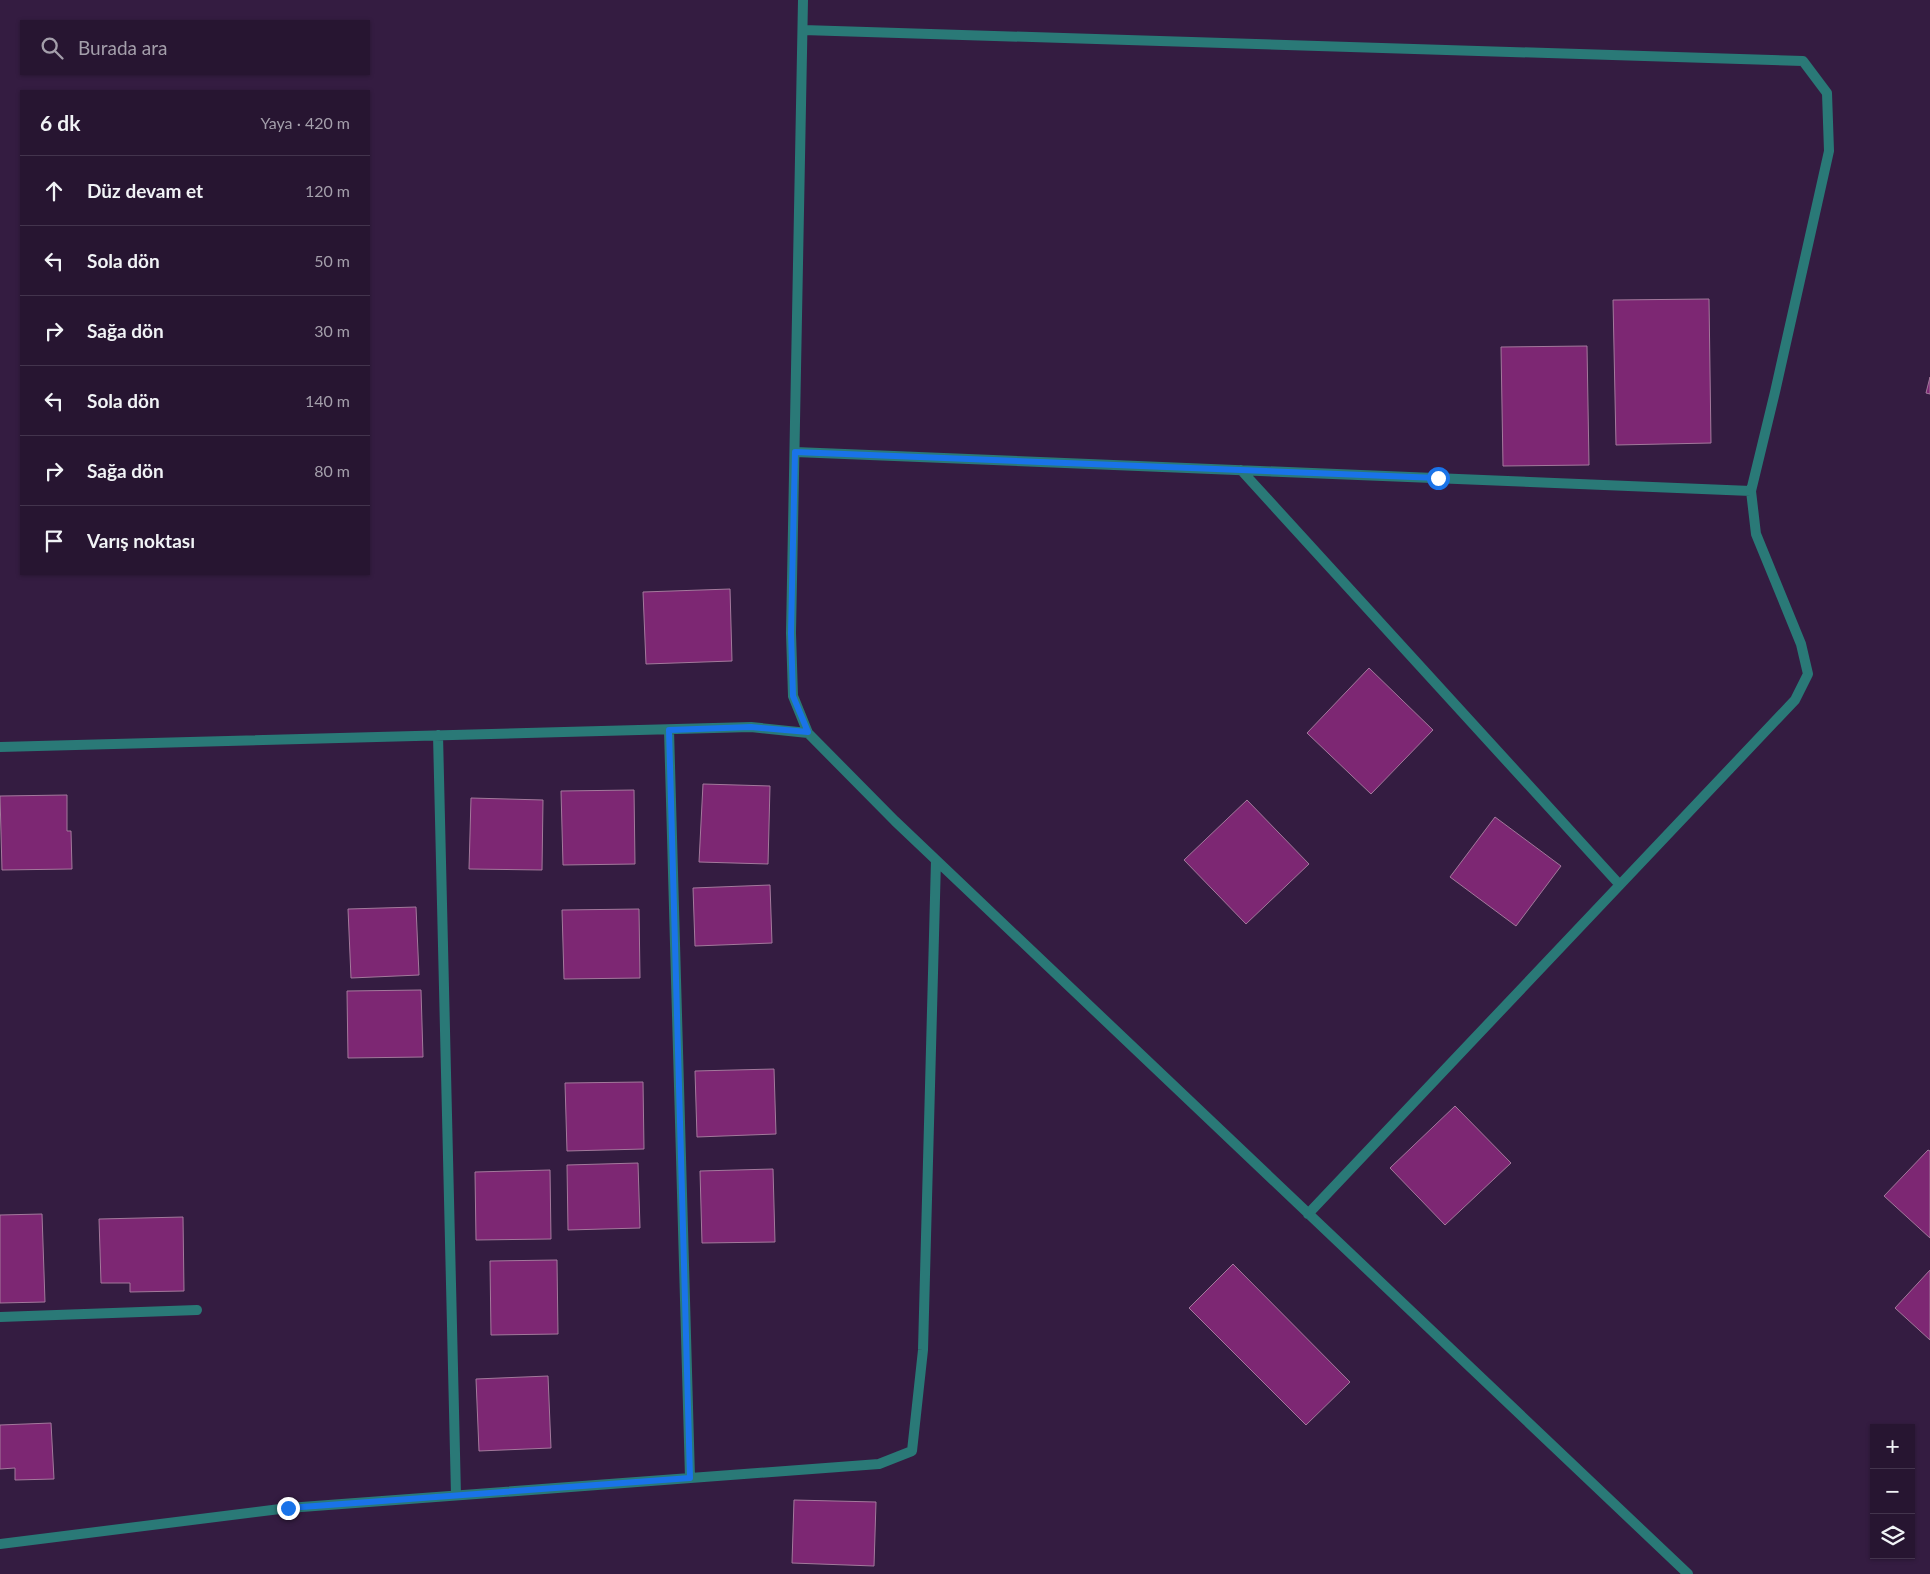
<!DOCTYPE html>
<html lang="tr">
<meta charset="utf-8">
<style>
:root{--surface:#271531;--page:#33223d;--text:#f1f3f6;--muted:#a49fab;--line:#43344d}
body{margin:0;font-family:Lato,sans-serif;background:var(--page);color:var(--text)}
.controls{position:absolute;right:15px;bottom:15px;display:grid;overflow:hidden;border-radius:0px;box-shadow:0 1px 4px #0004}
.controls button{width:45px;height:45px;display:grid;place-items:center;padding:0;border:0;border-bottom:1px solid var(--line);background:var(--surface);color:var(--text);font:25px sans-serif}
.stop{position:absolute;width:15px;height:15px;margin:-11px;border:4px solid #1a73e8;border-radius:50%;background:#fff}
.stop.end{background:#1a73e8;border-color:#fff;box-shadow:0 1px 5px #0008}
.list{margin:0;padding:0;list-style:none}
h2{display:flex;justify-content:space-between;align-items:center;height:65px;margin:0;padding:0 20px;font-size:21px}
h2 small{font-size:16px;font-weight:400;color:var(--muted)}
.list li{display:grid;grid-template-columns:32px 1fr auto;gap:15px;align-items:center;box-sizing:border-box;height:70px;padding:0 20px;border-top:1px solid var(--line)}
.list b{display:block;font-size:19px;white-space:nowrap}
.list em{font-size:16px;font-style:normal;color:var(--muted)}
.icon{flex:none;width:28px;height:28px;fill:none;stroke:currentColor;stroke-width:2;stroke-linecap:round;stroke-linejoin:round}
.map{position:relative;flex:none;width:1930px;height:1574px;overflow:hidden}
.search{position:absolute;background:var(--surface);box-shadow:0 1px 4px #0004;left:20px;top:20px;width:350px;height:55px;display:flex;align-items:center;gap:12px;box-sizing:border-box;padding:0 18px;border-radius:0px;color:var(--muted);font-size:19px}
.panel{position:absolute;background:var(--surface);box-shadow:0 1px 4px #0004;left:20px;top:90px;width:350px;height:485px;border-radius:0px}
.map>svg:first-child{display:block}
.building{fill:#7d2773;stroke:#a3799c}
.lines{fill:none;stroke-linecap:round;stroke-linejoin:round}
.minor{stroke:#2a7977;stroke-width:10}
.route{stroke:#1a73e8;stroke-width:6}
</style>
<div class="map">
<svg width="1930" height="1574" viewBox="0 0 1930 1574">
<rect width="100%" height="100%" fill="#341c41"/>
<path class="building" d="M1709 299 1711 443 1616 445 1613 300Z
M1587 346 1589 465 1503 466 1501 347Z
M1930 377V394L1926 393Z
M730 589 732 661 646 664 643 592Z
M1369 668 1433 730 1371 794 1307 733Z
M703 784 770 786 768 864 699 862Z
M634 790 635 864 563 865 561 791Z
M67 795V831H71L72 869 2 870 0 796Z
M471 798 543 800 542 870 469 869Z
M1247 800 1309 864 1246 924 1184 860Z
M1495 817 1561 866 1516 926 1450 877Z
M770 885 772 943 695 946 693 888Z
M416 907 419 975 351 978 348 909Z
M639 909 640 978 564 979 562 910Z
M421 990 423 1057 348 1058 347 991Z
M774 1069 776 1134 697 1137 695 1071Z
M643 1082 644 1149 567 1151 565 1083Z
M1455 1106 1511 1163 1445 1225 1390 1168Z
M1928 1150 1930 1151V1238L1884 1196Z
M638 1163 640 1228 568 1230 567 1165Z
M773 1169 775 1242 702 1243 700 1171Z
M550 1170 551 1239 476 1240 475 1172Z
M42 1214 45 1302 0 1303V1215Z
M183 1217 184 1291 130 1292V1283H101L99 1219Z
M557 1260 558 1334 491 1335 490 1261Z
M1233 1264 1350 1382 1306 1425 1189 1308Z
M1930 1270V1340L1895 1308Z
M548 1376 551 1448 479 1451 476 1379Z
M51 1423 54 1479 15 1480V1468L0 1469V1425Z
M794 1500 876 1502 874 1566 792 1563Z"/>
<g class="lines">
<path class="minor" d="M803 0 791 633 793 696 808 733 895 821 1688 1574
M803 30 1803 61 1827 93 1829 151 1775 392 1751 491 1756 534 1801 644 1808 674 1795 700 1308 1214
M795 452 1751 491
M1241 470 1619 884
M669 730 690 1478
M438 735 456 1495
M0 747 751 727 808 733
M0 1317 197 1310
M0 1544 288 1508 879 1464 912 1451 923 1350 936 860"/>
</g>
<g class="lines">
<path class="route" d="M288 1508 690 1478 669 730 751 727 808 732 793 696 791 633 795 452 1438 478"/>
</g>
</svg>
<div class="controls">
<button>+</button>
<button>−</button>
<button><svg class="icon" aria-label="layers" viewBox="0 0 24 24"><path d="M12 4l9 5-9 5-9-5zM3 14l9 5 9-5"/></svg></button>
</div>
<div class="stop" style="left:1438px;top:478px"></div>
<div class="stop end" style="left:288px;top:1508px"></div>
<div class="search"><svg class="icon" aria-label="search" viewBox="0 0 24 24"><circle cx="10" cy="10" r="6"/><path d="M15 15l6 6"/></svg>Burada ara</div>
<section class="panel">
<h2>6 dk<small>Yaya · 420 m</small></h2>
<ul class="list">
<li><svg class="icon" aria-label="ahead" viewBox="0 0 24 24"><path d="M12 20V5M6 11l6-6 6 6"/></svg><div><b>Düz devam et</b></div><em>120 m</em></li>
<li><svg class="icon" aria-label="left" viewBox="0 0 24 24"><path d="M17 20v-9H6M10 6l-5 5 5 5"/></svg><div><b>Sola dön</b></div><em>50 m</em></li>
<li><svg class="icon" aria-label="right" viewBox="0 0 24 24"><path d="M7 20v-9h11M14 6l5 5-5 5"/></svg><div><b>Sağa dön</b></div><em>30 m</em></li>
<li><svg class="icon" aria-label="left" viewBox="0 0 24 24"><path d="M17 20v-9H6M10 6l-5 5 5 5"/></svg><div><b>Sola dön</b></div><em>140 m</em></li>
<li><svg class="icon" aria-label="right" viewBox="0 0 24 24"><path d="M7 20v-9h11M14 6l5 5-5 5"/></svg><div><b>Sağa dön</b></div><em>80 m</em></li>
<li><svg class="icon" aria-label="arrive" viewBox="0 0 24 24"><path d="M6 21V4h12l-3 4 3 4H6"/></svg><div><b>Varış noktası</b></div></li>
</ul>
</section>
</div>
